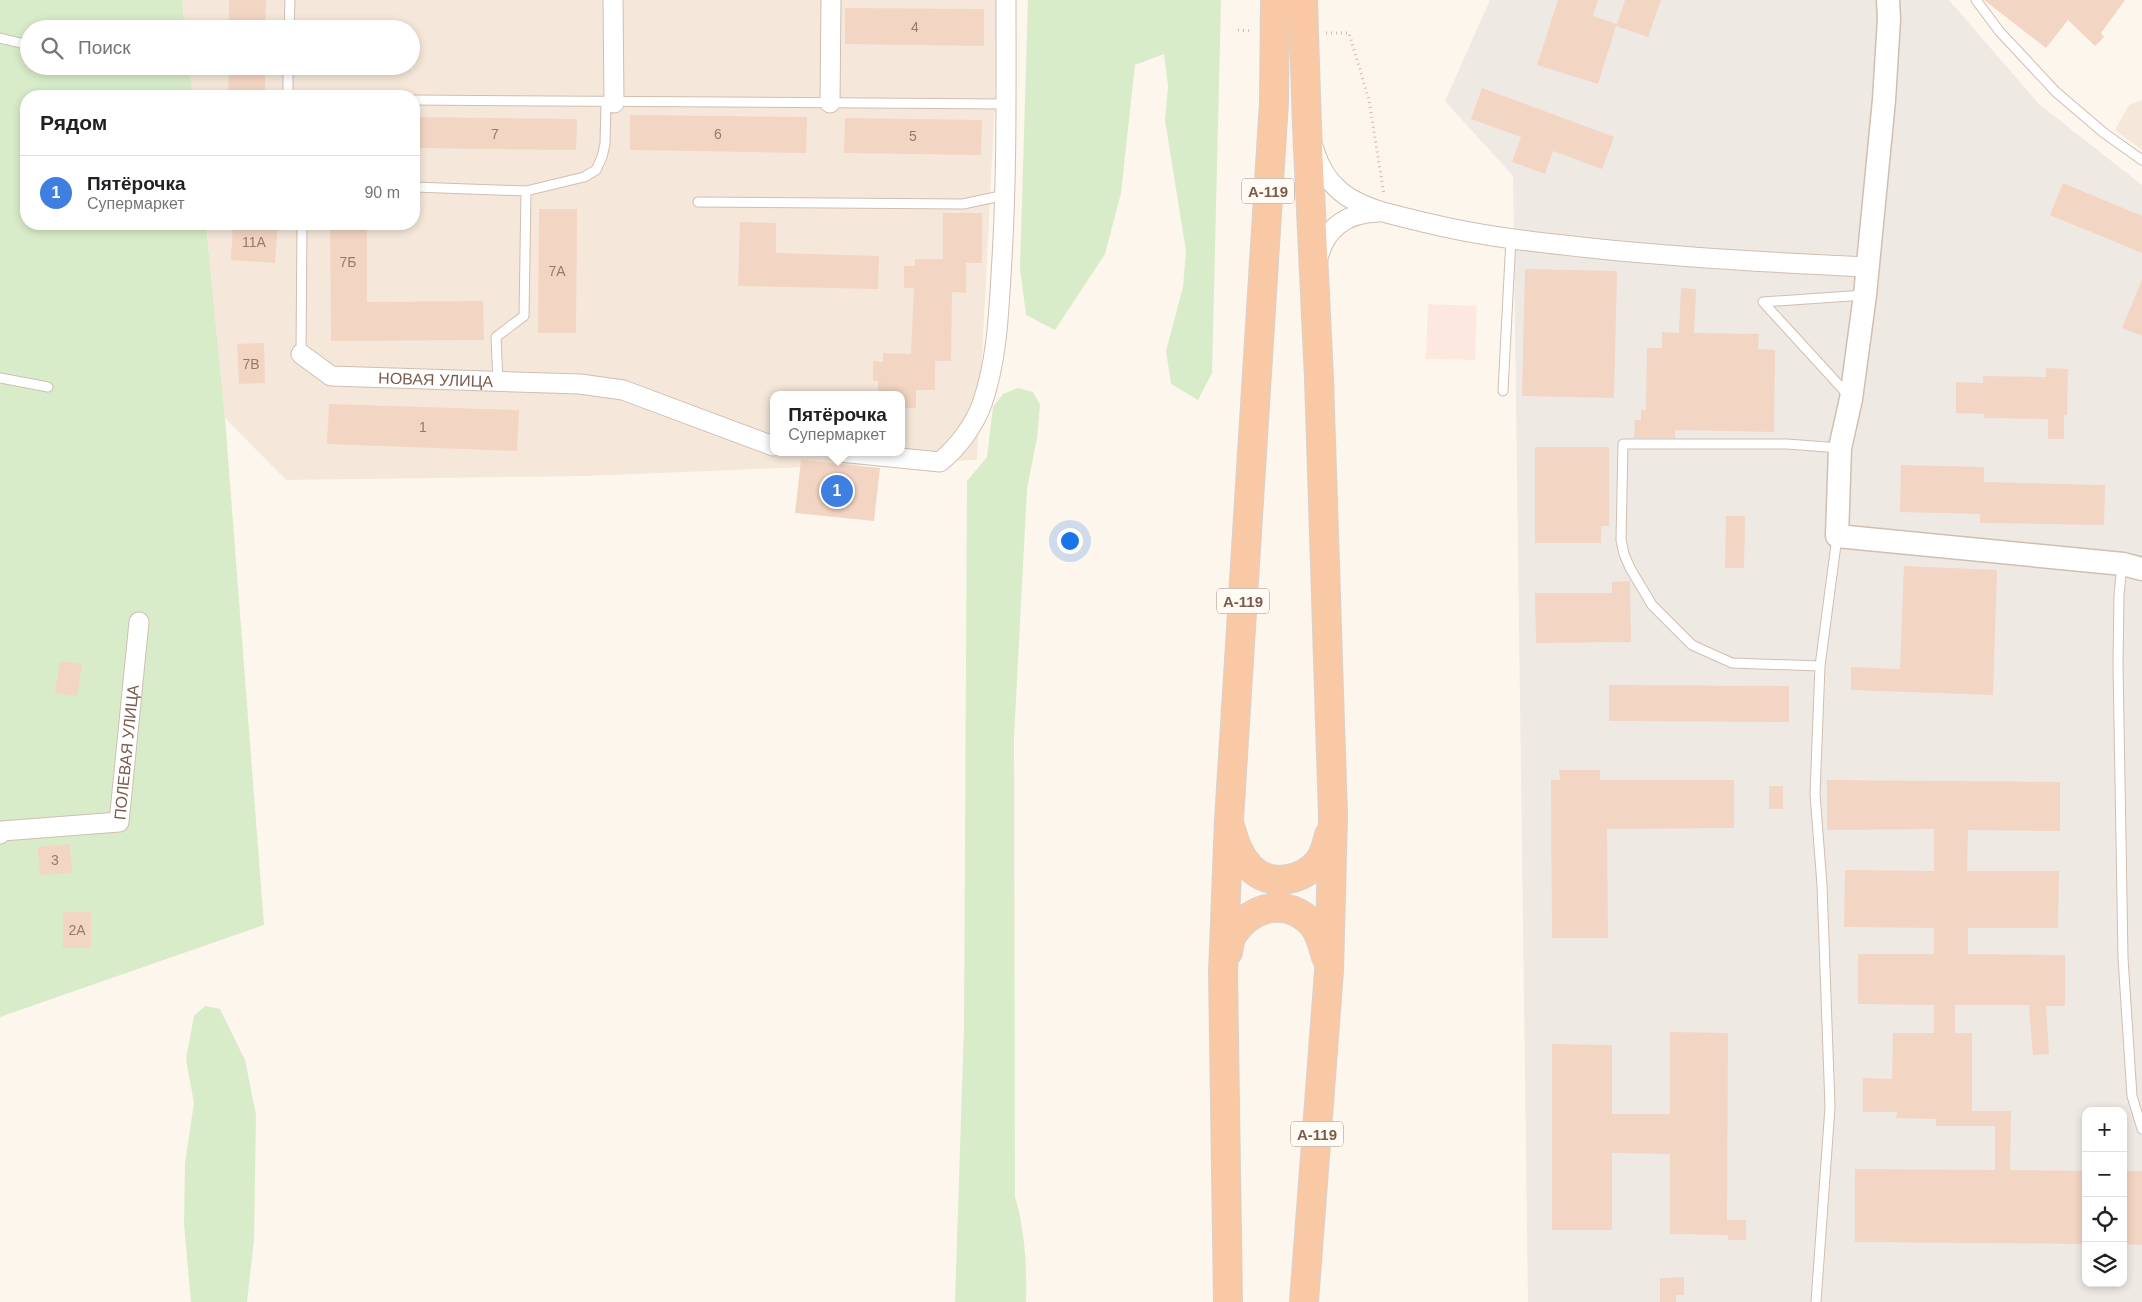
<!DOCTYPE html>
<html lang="ru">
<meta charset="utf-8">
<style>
:root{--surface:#fff;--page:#f6f6f6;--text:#202124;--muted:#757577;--line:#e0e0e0;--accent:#0b8043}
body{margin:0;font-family:Arial,sans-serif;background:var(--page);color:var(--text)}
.controls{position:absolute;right:15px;bottom:15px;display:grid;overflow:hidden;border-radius:10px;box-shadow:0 2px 8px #0003}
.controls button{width:45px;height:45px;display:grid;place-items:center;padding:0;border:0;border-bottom:1px solid var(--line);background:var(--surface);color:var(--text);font:25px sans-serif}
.you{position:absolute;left:1069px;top:540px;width:18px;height:18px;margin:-12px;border:4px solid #fff;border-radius:50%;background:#1a73e8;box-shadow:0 0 0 8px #1a73e833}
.badge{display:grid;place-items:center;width:32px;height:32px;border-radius:50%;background:var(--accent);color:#fff;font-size:16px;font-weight:700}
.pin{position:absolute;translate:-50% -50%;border:2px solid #fff;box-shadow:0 1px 5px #0006}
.popup{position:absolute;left:770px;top:391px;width:135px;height:65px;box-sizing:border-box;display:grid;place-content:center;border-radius:10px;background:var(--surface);filter:drop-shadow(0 1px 4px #0005);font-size:16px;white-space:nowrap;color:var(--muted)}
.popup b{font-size:19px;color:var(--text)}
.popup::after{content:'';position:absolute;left:50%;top:100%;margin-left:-10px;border:10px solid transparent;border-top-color:var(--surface)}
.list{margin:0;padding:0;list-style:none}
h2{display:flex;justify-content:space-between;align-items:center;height:65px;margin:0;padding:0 20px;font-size:21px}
h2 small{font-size:16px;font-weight:400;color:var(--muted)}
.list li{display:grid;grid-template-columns:32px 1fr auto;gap:15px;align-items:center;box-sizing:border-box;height:75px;padding:0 20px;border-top:1px solid var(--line)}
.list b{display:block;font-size:19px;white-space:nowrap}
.list p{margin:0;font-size:16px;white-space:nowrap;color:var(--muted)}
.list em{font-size:16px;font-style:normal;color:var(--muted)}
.icon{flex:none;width:28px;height:28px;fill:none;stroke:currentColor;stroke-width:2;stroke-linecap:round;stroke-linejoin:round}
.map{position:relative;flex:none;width:2142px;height:1302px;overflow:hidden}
.search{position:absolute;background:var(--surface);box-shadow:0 2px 8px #0003;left:20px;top:20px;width:400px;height:55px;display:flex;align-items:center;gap:12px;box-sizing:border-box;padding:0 18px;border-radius:28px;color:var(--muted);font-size:19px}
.panel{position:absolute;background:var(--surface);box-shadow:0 2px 8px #0003;left:20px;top:90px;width:400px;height:140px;border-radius:20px}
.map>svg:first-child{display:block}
.residential{fill:#f5e8da;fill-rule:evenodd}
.commercial{fill:#fde8e0}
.industrial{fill:#efe9e4;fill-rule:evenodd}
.green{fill:#d8ecc9}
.building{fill:#f3d5c3}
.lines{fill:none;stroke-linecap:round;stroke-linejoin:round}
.service-casing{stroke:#d1beb0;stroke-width:11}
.minor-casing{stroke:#d1beb0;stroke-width:21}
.tertiary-casing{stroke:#d1beb0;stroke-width:25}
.trunk-casing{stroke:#dad1cd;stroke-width:30}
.path{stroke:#d9b8a5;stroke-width:3;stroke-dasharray:1 4;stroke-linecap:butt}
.service{stroke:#fff;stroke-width:9}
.minor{stroke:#fff;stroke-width:19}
.tertiary{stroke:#fff;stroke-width:22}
.trunk{stroke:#f9c8a4;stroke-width:28}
.labels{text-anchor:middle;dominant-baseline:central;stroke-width:4;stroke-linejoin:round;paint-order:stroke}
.number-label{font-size:14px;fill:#987a6a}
.shield{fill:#fffaf3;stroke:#a28b7f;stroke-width:1}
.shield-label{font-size:15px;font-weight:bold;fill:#7a5c4d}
.street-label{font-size:16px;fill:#7a5c4d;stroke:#fffaf3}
</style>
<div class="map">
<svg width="2142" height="1302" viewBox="0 0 2142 1302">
<rect width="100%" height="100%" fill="#fdf6ec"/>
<path class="residential" d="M182 0H1000L977 460 586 476 286 480 225 418 206 224H414V96H193L189 66H411V29H185ZM773 395H901V452H773Z
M2142 100V150L2115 130 2129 105Z"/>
<path class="commercial" d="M1428 304 1477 306 1475 360 1426 359Z"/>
<path class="industrial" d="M1490 0H1949L2039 104 2142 185V1302H1528L1513 176 1445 101ZM2086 1111H2123V1283H2086Z"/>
<path class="green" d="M0 0H182L185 29H29V66H189L193 96H26V224H206L225 418 264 925 0 1017Z
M1028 0H1221L1212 373 1198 400 1171 384 1166 351 1183 287 1186 251 1165 120 1168 86 1164 54 1135 65 1121 193 1105 254 1055 330 1026 315 1020 268Z
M1018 388 1033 392 1040 405 1037 438 1027 489 1014 737 1015 1197C1025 1230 1027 1267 1026 1302H955L964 1027 967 481 987 457 993 407 1003 394Z
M205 1006 220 1009 245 1060 256 1115 254 1240 247 1302H191L184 1224 185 1163 194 1103 186 1059 194 1016Z"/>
<path class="building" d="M229 0H266L265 29H229Z
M1558 0H1598L1593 16 1617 24 1625 0H1661L1648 37 1616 26 1598 84 1537 65Z
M1984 0H2125L2101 33 2104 37 2095 46 2068 20 2046 48Z
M845 8 984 9V46L845 44Z
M229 66H265V96H228Z
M1482 88 1614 137 1602 169 1553 151 1545 174 1512 162 1521 137 1471 119Z
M630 115 807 117 806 153 630 150Z
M414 117 577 119 576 150 414 148Z
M845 118 982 120 981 155 844 153Z
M2063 183 2142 216V253L2050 215Z
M539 209H577L576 333H538Z
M943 213H982V263H966V293L952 292 951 361H935V390H916V408H901V395H878V381H873V361L883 362V353L911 354 914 288H904V266H915V259H943Z
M740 222 776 223V253L879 256 878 289 738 286Z
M233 224H278L275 263 231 260Z
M330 224H367V302L483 301 484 340 331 341Z
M1525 269 1617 271 1614 398 1522 396Z
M2142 280V336L2122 328Z
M1681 288 1696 289 1694 333 1759 334 1758 349 1775 350 1774 432 1675 430V438H1634L1635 420H1641V410H1646L1647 348H1662V332L1679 333Z
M264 343 265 383 239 384 237 344Z
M2046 368 2068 369 2067 415H2064V439H2048V419L1984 418V414L1956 413V382L1983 383V376L2046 377Z
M329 404 519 410 517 451 327 444Z
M1535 447H1609V526H1601V543H1535Z
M801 460 880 468 874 521 795 513Z
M1901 465 1984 467V482L2105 485 2104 525 1980 523V514L1900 512Z
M1726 516H1745L1744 568H1725Z
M1904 566 1997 570 1993 695 1851 690V667L1900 669Z
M1630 581 1631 642 1536 643 1535 593H1612V582Z
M60 661 82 664 77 696 55 693Z
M1609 685 1789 686V722L1609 721Z
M1559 770H1600V780H1734V828L1607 829 1608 938H1552L1551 780H1560Z
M1827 780 2060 782V831L1968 830 1967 871H2059L2058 928H1968V954L2065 955V1006H2046L2049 1054 2033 1055 2029 1005H1955V1033H1972V1111H2011L2010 1170 2086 1171V1244L1855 1242V1169L1995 1170V1126H1936V1119L1896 1118 1897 1112H1863V1078L1892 1079 1893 1033H1934V1005L1858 1004V954H1934V928L1844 927 1845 870 1934 871V829L1827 830Z
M1769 786H1783V809H1769Z
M70 844 72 873 40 875 38 847Z
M63 912H91V948H63Z
M1670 1032 1728 1033 1727 1220H1746V1240H1728V1235L1670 1234V1154L1612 1153V1230H1552V1044L1612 1045V1114H1670Z
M2123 1171H2142V1245L2123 1244Z
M1684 1277V1295H1676V1302H1660V1278Z"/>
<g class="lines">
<g class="service-casing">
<path id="service" d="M1976 0 2000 32 2056 92 2104 133 2142 160
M289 29 290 0
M0 38 29 45
M288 96V66
M414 100 1006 104
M414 187 526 191
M698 202 963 204 1005 195
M1763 302 1849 396
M1763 302 1865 295
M301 354 302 224
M0 378 48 387
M498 381 496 337 524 316 526 191 584 177 596 170 602 157 605 144 606 103
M1503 391 1511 238
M2122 564 2119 595 2118 663 2123 958 2132 1096 2142 1129
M1820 666 1732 663 1692 645 1652 605 1630 568 1624 554 1621 540 1623 444H1787L1840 448
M1816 1302 1830 1107 1822 885 1815 794 1820 666 1837 537"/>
</g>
<g class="minor-casing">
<g id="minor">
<path d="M613 0 614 103"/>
<path d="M830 103 831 0"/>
<path d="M1314 149C1320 170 1330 185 1348 197 1372 212 1401 216 1427 223 1484 237 1542 243 1600 249 1689 258 1778 263 1868 267"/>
<path d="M1317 262C1324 229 1345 213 1378 212"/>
<path id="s1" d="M301 354 331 376 580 384 623 390 773 446"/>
<path d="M840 452 940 462C957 448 974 426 982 404 998 358 999 307 1002 258 1007 172 1006 86 1006 0"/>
<path id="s2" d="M0 834 2 831 119 822 139 622"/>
</g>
</g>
<g class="tertiary-casing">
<path id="tertiary" d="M1888 0 1889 19 1884 100 1865 295 1851 399 1840 448 1837 536 2123 564 2142 569"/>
</g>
<g class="trunk-casing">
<path id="trunk" d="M1303 0 1307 127 1319 378 1333 816 1329 971 1304 1302
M1231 829C1235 843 1239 856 1250 867 1269 888 1303 881 1319 861 1324 855 1327 843 1329 835
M1228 952C1229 946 1230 939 1233 934 1252 905 1289 897 1313 925 1320 933 1323 947 1326 957
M1228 1302 1223 972 1229 820 1274 102 1275 0"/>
</g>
<path class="path" d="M1238 30 1253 31
M1326 33H1349L1369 100 1384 195"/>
<use href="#service" class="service"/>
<use href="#minor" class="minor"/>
<use href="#tertiary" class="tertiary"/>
<use href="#trunk" class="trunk"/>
</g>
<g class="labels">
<g class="number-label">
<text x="915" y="27">4</text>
<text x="495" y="134">7</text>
<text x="718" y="134">6</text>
<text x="913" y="136">5</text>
<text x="254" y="242">11А</text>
<text x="348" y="262">7Б</text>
<text x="557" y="271">7А</text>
<text x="251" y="364">7В</text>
<text x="423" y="427">1</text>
<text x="55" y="860">3</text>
<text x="77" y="930">2А</text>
</g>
<g class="shield">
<rect x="1242" y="178.5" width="52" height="25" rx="4"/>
<rect x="1217" y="588.5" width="52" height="25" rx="4"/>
<rect x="1291" y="1121.5" width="52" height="25" rx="4"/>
</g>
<g class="shield-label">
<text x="1268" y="191">А-119</text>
<text x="1243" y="601">А-119</text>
<text x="1317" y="1134">А-119</text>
</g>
<g class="street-label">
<text stroke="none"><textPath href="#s1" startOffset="142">НОВАЯ УЛИЦА</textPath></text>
<text stroke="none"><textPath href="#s2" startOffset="191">ПОЛЕВАЯ УЛИЦА</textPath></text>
</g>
</g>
</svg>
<div class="controls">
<button>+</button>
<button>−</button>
<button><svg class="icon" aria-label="locate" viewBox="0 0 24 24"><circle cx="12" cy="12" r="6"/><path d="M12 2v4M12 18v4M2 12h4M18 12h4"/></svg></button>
<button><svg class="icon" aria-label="layers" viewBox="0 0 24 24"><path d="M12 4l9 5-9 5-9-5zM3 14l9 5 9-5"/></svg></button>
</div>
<div class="you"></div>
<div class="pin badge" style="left:837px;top:491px;background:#3f7fe0">1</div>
<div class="popup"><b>Пятёрочка</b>Супермаркет</div>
<div class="search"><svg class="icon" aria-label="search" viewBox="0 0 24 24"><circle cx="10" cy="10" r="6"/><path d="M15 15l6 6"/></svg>Поиск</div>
<section class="panel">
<h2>Рядом<small></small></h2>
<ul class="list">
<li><span class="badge" style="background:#3f7fe0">1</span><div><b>Пятёрочка</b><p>Супермаркет</p></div><em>90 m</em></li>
</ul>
</section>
</div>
